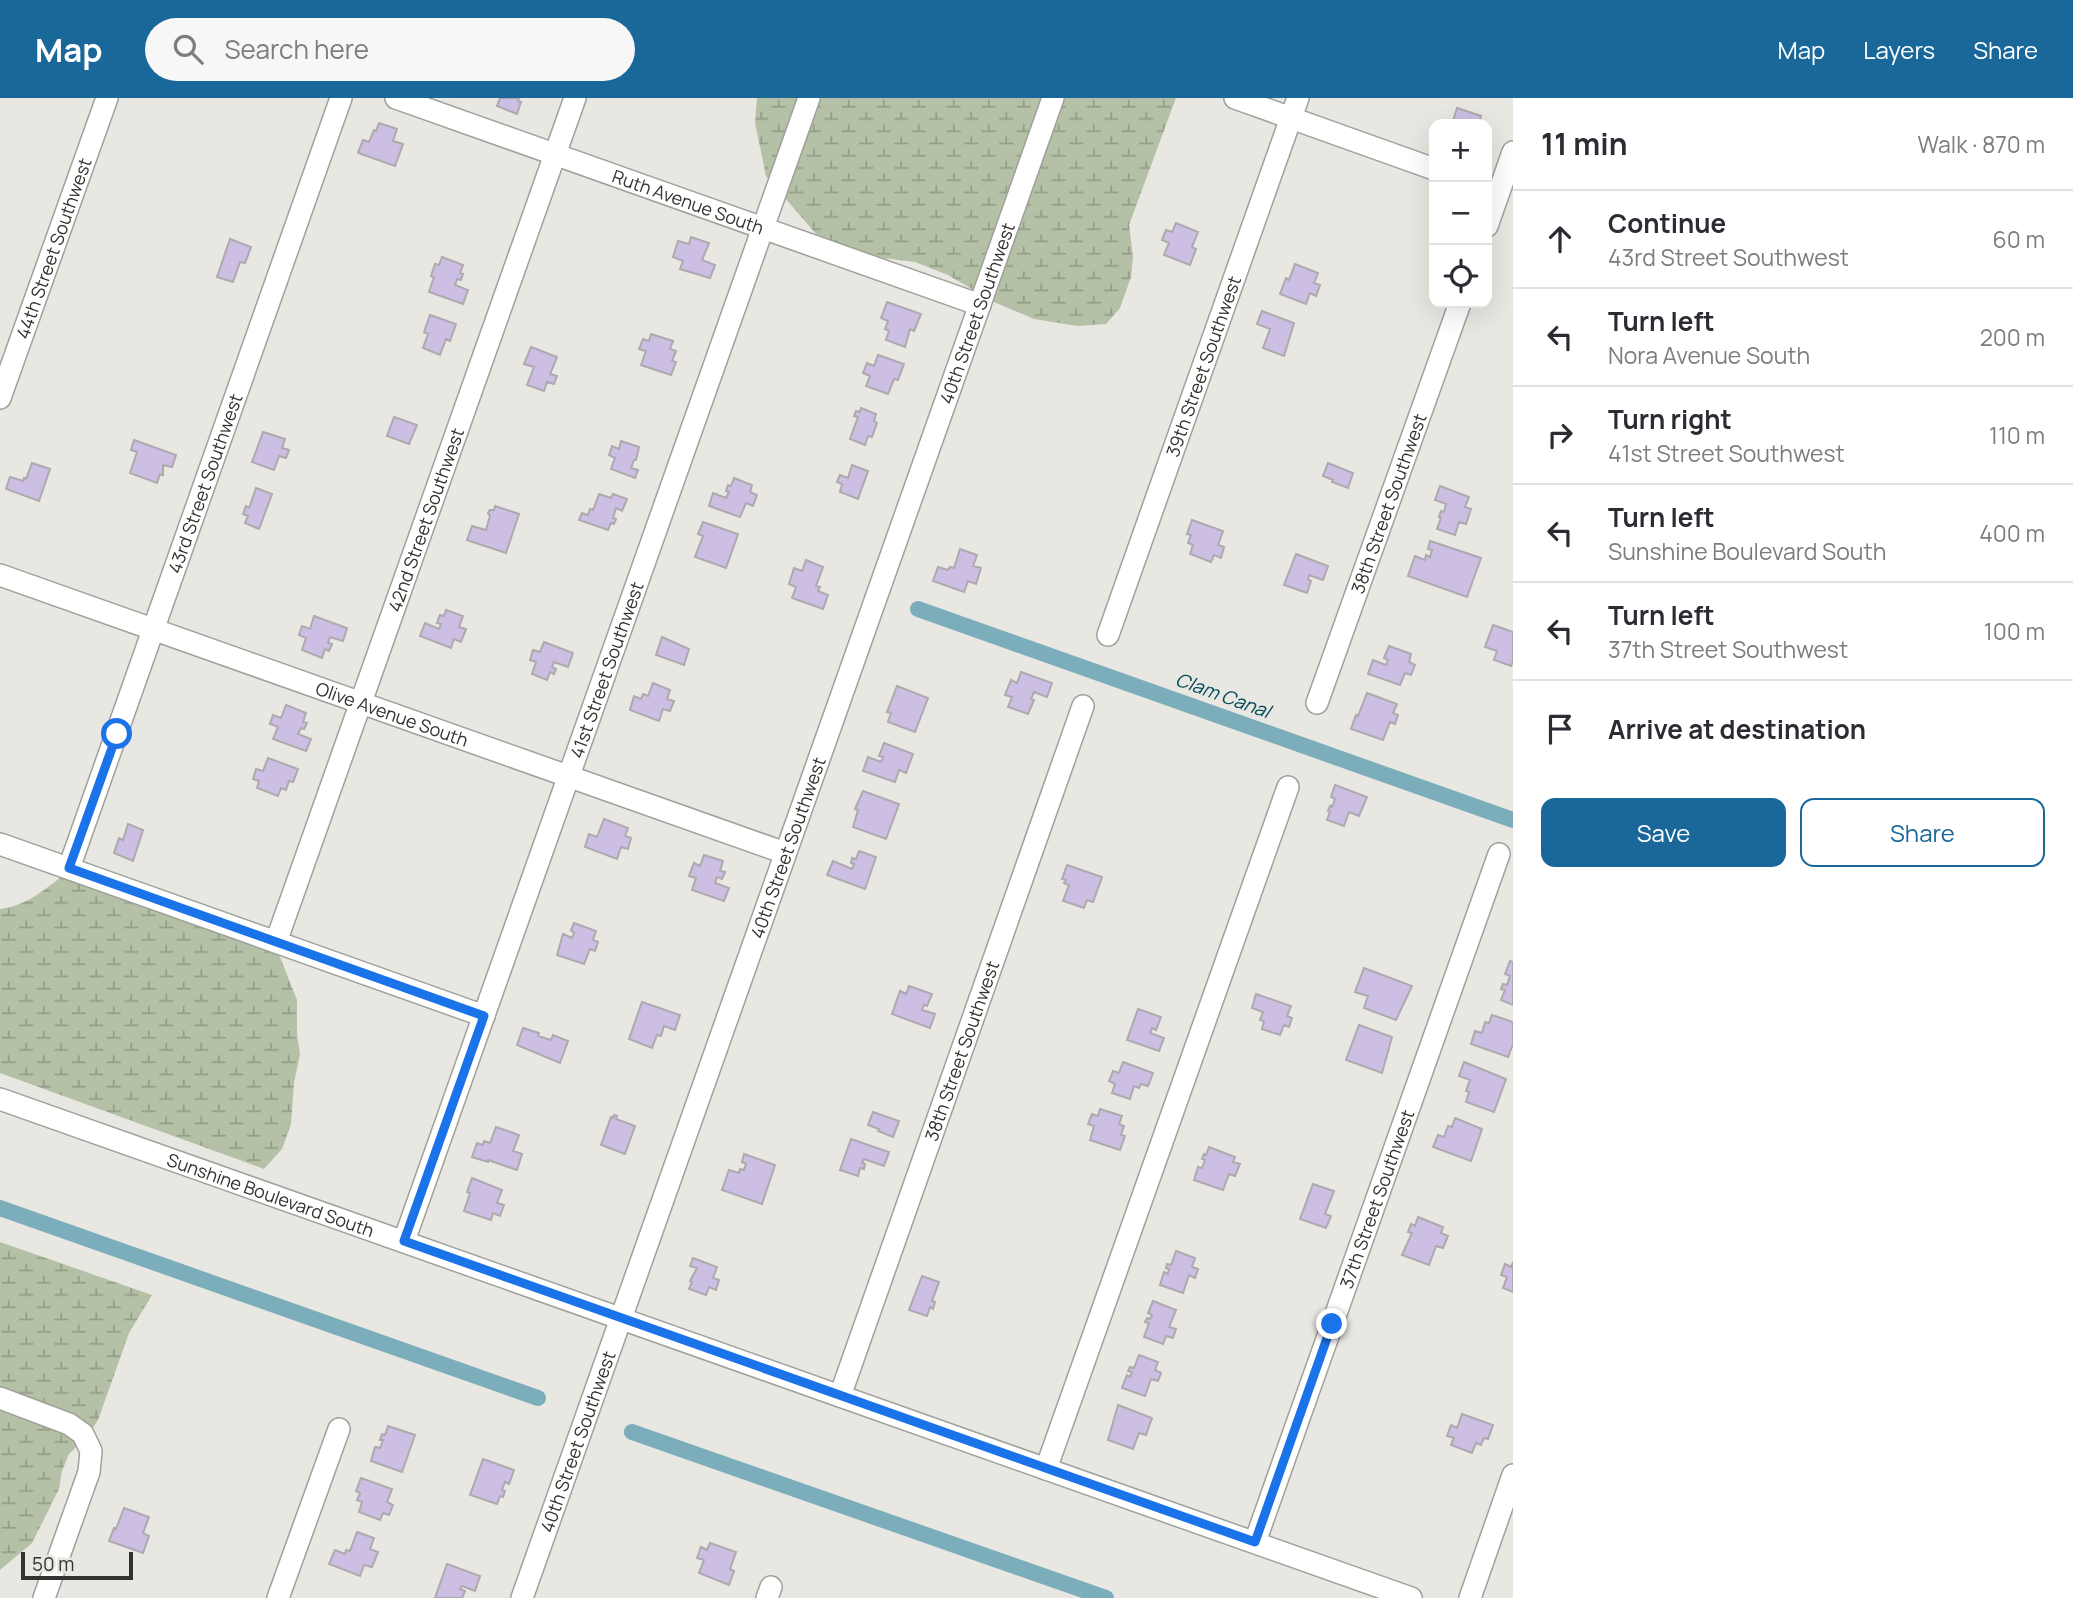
<!DOCTYPE html>
<meta charset="utf-8">
<style>
:root{--surface:#fff;--page:#f7f7f7;--text:#2b2b33;--muted:#7c7c81;--line:#e1e1e2;--accent:#1a679a}
body{margin:0;font-family:Manrope,sans-serif;background:var(--page);color:var(--text)}
.controls{position:absolute;right:21px;top:21px;display:grid;overflow:hidden;border-radius:14px;box-shadow:0 7px 28px #0002}
.controls button{width:63px;height:63px;display:grid;place-items:center;padding:0;border:0;border-bottom:2px solid var(--line);background:var(--surface);color:var(--text);font:35px sans-serif}
.scale{position:absolute;left:21px;bottom:18px;width:112px;box-sizing:border-box;padding-left:7px;border:4px solid #333230;border-top:0;font-size:19px;line-height:24px;white-space:nowrap;color:#333230;-webkit-text-stroke:5px #e8e7e2;paint-order:stroke}
.stop{position:absolute;width:21px;height:21px;margin:-16px;border:5px solid #1a73e8;border-radius:50%;background:#fff}
.stop.end{background:#1a73e8;border-color:#fff;box-shadow:0 2px 7px #0008}
.list{margin:0;padding:0;list-style:none}
h2{display:flex;justify-content:space-between;align-items:center;height:91px;margin:0;padding:0 28px;font-size:30px}
h2 small{font-size:23px;font-weight:400;color:var(--muted)}
.list li{display:grid;grid-template-columns:46px 1fr auto;gap:21px;align-items:center;box-sizing:border-box;height:98px;padding:0 28px;border-top:2px solid var(--line)}
.list b{display:block;font-size:26px;white-space:nowrap}
.list p{margin:0;font-size:23px;white-space:nowrap;color:var(--muted)}
.list em{font-size:23px;font-style:normal;color:var(--muted)}
.actions{display:flex;gap:14px;padding:21px 28px}
.actions a{flex:1;padding:16px 0;border:2px solid var(--accent);border-radius:14px;text-align:center;font-size:24px;color:var(--accent)}
.actions .main{background:var(--accent);color:#fff}
.icon{flex:none;width:38px;height:38px;fill:none;stroke:currentColor;stroke-width:2;stroke-linecap:round;stroke-linejoin:round}
.map{position:relative;flex:none;width:1513px;height:1500px;overflow:hidden}
header{display:flex;align-items:center;gap:42px;box-sizing:border-box;height:98px;padding:0 35px;background:var(--accent);color:#fff}
header strong{font-size:33px}
nav{display:flex;gap:38px;margin-inline-start:auto;font-size:24px}
.search{width:490px;height:63px;background:var(--page);display:flex;align-items:center;gap:18px;box-sizing:border-box;padding:0 24px;border-radius:38px;color:var(--muted);font-size:26px}
main{display:flex}
aside{flex:1;background:var(--surface)}
.map>svg:first-child{display:block}
.wetland{fill:url(#wetland-marsh)}
.lines{fill:none;stroke-linecap:round;stroke-linejoin:round}
.canal{stroke:#7cadbb;stroke-width:16}
.building{fill:#cdbee4;stroke:#acaaae;stroke-width:2}
.minor-casing{stroke:#a0a09b;stroke-width:24}
.minor{stroke:#fff;stroke-width:21}
.route{stroke:#1a73e8;stroke-width:9}
.labels{text-anchor:middle;dominant-baseline:central;stroke-width:5;stroke-linejoin:round;paint-order:stroke}
.street-label{font-size:18px;fill:#333230;stroke:#e8e7e2}
.water-label{font-size:19px;font-style:italic;fill:#004a59;stroke:#e8e7e2}
</style>
<header>
<strong>Map</strong>
<div class="search"><svg class="icon" aria-label="search" viewBox="0 0 24 24"><circle cx="10" cy="10" r="6"/><path d="M15 15l6 6"/></svg>Search here</div>
<nav><a>Map</a><a>Layers</a><a>Share</a></nav>
</header>
<main>
<div class="map">
<svg width="1513" height="1500" viewBox="0 0 1513 1500">
<defs>
<pattern id="wetland-marsh" width="20" height="14" patternUnits="userSpaceOnUse" patternTransform="scale(1.75)"><rect width="20" height="14" fill="#b4c1a6"/><path d="M1 5h8M5 5V1M11 12h8M15 12V8" fill="none" stroke="#939d88"/></pattern>
</defs>
<rect width="100%" height="100%" fill="#e8e7e2"/>
<path class="wetland" d="M757 0H1176L1129 127 1133 159 1131 179 1120 210 1106 226 1077 228 1034 221 994 204 948 177 915 164 883 160 859 154 816 136 766 78 755 25Z
M64 777 276 849 297 902V936L300 956 294 985 291 1026 282 1051 264 1071 0 975V811C28 807 42 793 64 777Z
M0 1144 152 1197 129 1235 98 1322 89 1336 69 1356 62 1373 59 1391 32 1445 0 1472Z"/>
<g class="lines">
<path class="canal" d="M918 511 1513 722
M0 1110 538 1300
M632 1334 1106 1500"/>
</g>
<path class="building" d="M500 0H519L518 3 521 4 517 16 497 8Z
M1457 10 1481 18 1479 26H1452Z
M379 25 397 31 393 43 403 46 395 68 358 55 363 42 369 44 374 32 376 33Z
M1176 125 1198 134 1192 149 1196 151 1190 167 1164 157 1169 145 1162 142 1166 132 1172 134Z
M691 139 709 145 702 162 715 167 710 180 680 171 683 163 673 159 678 143 689 146Z
M230 141 251 149 245 165 240 164 233 184 217 179Z
M442 159 463 167 460 175 463 176 461 182 457 181 455 187 468 192 463 206 429 194 434 179 431 178 435 166 439 167Z
M1295 166 1318 175 1314 185 1320 187 1316 198 1310 195 1306 206 1280 196 1286 180 1289 182Z
M887 204 921 216 914 233 910 231 905 249 886 242 889 233 885 231 888 223 881 220Z
M1262 213 1294 225 1284 258 1263 250 1270 231 1257 226Z
M430 217 456 226 450 243 446 241 440 257 423 250 428 236 424 234Z
M651 236 673 243 670 251 676 253 672 263 676 264 671 277 641 267 646 253 639 251 643 241 649 243Z
M531 249 557 259 550 276 557 278 554 286 547 284 544 293 527 287 534 269 524 266Z
M878 257 904 266 898 282 894 281 888 296 866 288 870 278 863 275 867 265 874 268Z
M861 310 876 316 874 323 877 325 872 339 868 338 865 347 850 341 858 319 854 318 856 313 860 314Z
M394 319 417 327 409 346 387 338Z
M263 334 285 341 282 350 289 352 286 360 279 358 274 372 252 364Z
M134 342 176 357 172 369 163 367V377L160 376 157 385 130 375 137 354 131 352Z
M621 343 639 349 636 362H634L631 370 638 372 635 380 611 371 615 360 609 357 612 348 619 351Z
M32 365 50 371 39 403 6 391 10 379 23 383 24 380 26 381Z
M1328 365 1353 375 1348 390 1332 384 1333 382 1323 378Z
M852 367 868 373 858 401 840 394 842 386 837 384 840 377 848 380Z
M734 380 752 387 750 394 757 397 753 408 746 405 740 419 709 408 713 395 726 400 729 394 726 393 728 387 731 388Z
M1440 388 1469 399 1465 409 1471 411 1466 426 1459 424 1455 437 1437 431 1441 420 1439 419 1441 413 1444 414 1446 406 1435 402Z
M256 390 272 396 259 431 245 425 248 418 243 416 246 408 249 410Z
M599 396 611 400 613 396 627 401 622 413 616 410 613 420 616 421 614 426 611 425 608 432 579 422 582 415 588 417 590 411 593 412Z
M495 408 519 416 506 455 467 442 472 428 486 432 490 418 488 415 490 412H494Z
M1192 422 1223 433 1218 447 1224 449 1221 460 1214 457 1211 464 1190 456 1193 447 1188 445 1191 437 1187 436Z
M703 424 738 436 726 470 695 459 703 438 698 436Z
M1430 443 1481 460 1467 499 1408 478 1415 458 1425 462 1426 457 1430 459 1432 452 1428 451Z
M960 451 977 457 973 468 981 470 976 486 968 483 964 494 933 483 938 469 948 472 950 469 954 470Z
M1296 456 1328 468 1323 482 1309 477 1308 481 1311 483 1307 495 1284 487Z
M806 462 823 469 816 488 820 489 818 493 828 497 823 511 792 500 796 489 789 486 794 470 802 473Z
M446 512 463 518 459 529 466 531 461 544 454 541 451 550 420 538 425 525 439 531 441 526 437 525 440 517 444 518Z
M314 518 347 530 343 543 330 539 328 545 332 546 329 553 325 551 322 560 302 552 306 540 299 537 302 528 310 531Z
M1493 527 1513 534V563L1511 568 1494 562 1497 553 1485 549Z
M662 539 689 551 684 567 656 557Z
M544 544 573 555 568 569 554 564 552 569 556 571 554 576 550 574 547 582 532 576 536 564 530 562 533 552 540 554Z
M1389 548 1411 556 1409 564 1415 567 1411 577 1405 575 1400 587 1368 576 1373 562 1386 567 1388 562 1384 560Z
M1021 574 1052 585 1047 599 1034 594 1031 601 1034 602 1028 616 1008 609 1012 599 1005 597 1011 582 1017 585Z
M653 585 670 592 667 601 674 603 670 613 663 611 659 623 630 612 634 598 641 601 643 596 648 598Z
M897 588 928 600 915 634 888 624 891 615 887 614Z
M1367 595 1397 606 1393 615 1398 617 1395 626 1390 624 1383 642 1351 631 1356 617 1358 618Z
M286 607 306 615 303 624 307 625 304 631 301 630 298 636 311 641 306 653 273 641 278 629 270 626 273 617 281 620Z
M884 645 913 656 906 675 899 672 895 684 863 673 868 659 881 664 883 659 879 658Z
M268 660 298 671 293 684 289 683 286 692 281 690 278 698 257 690 259 683 253 681 256 671 263 673Z
M1335 687 1367 699 1359 718 1349 714 1344 728 1327 722 1330 714 1328 713 1330 708 1332 709 1335 701 1331 699Z
M863 693 899 706 886 741 853 729 858 712 855 711Z
M604 721 628 730 625 738 631 740 628 751 621 749 617 761 585 749 589 736 597 739Z
M128 726 143 732 133 763 114 755 119 740 123 742Z
M859 753 876 759 865 791 827 777 833 763 852 771 854 766 851 765 852 760 856 761Z
M704 757 723 763 720 773 725 774 722 781 717 779 715 785 729 790 724 803 692 792 696 780 689 778 694 765 700 768Z
M1067 767 1102 779 1093 804 1087 802 1084 810 1063 803 1069 787 1064 785 1066 782 1062 781Z
M574 825 596 833 593 842 598 844 595 853 590 851 584 866 557 857 563 836 572 840 574 835 571 832Z
M1510 863 1513 864V907L1501 902 1505 892 1501 891 1503 886 1507 887 1510 878 1505 876Z
M1364 870 1412 888 1396 922 1364 910 1368 898 1355 894Z
M909 888 932 896 927 908 924 907 922 912 935 916 930 930 892 916 900 893 906 896Z
M1256 896 1291 908 1287 918 1292 920 1289 929 1284 927 1280 937 1262 931 1264 923 1260 922 1263 914 1252 910Z
M642 904 680 917 675 932 664 928 661 938 657 937 652 950 629 941Z
M1138 911 1161 919 1156 932 1152 930 1150 935 1164 940 1159 953 1127 942Z
M1492 917 1513 924V946L1508 959 1471 946 1475 933 1482 935 1485 924 1489 925Z
M1359 927 1392 939 1382 975 1346 962Z
M523 930 539 935 538 938 551 942 553 937 568 943 560 965 517 947Z
M1123 964 1153 975 1148 988 1141 986 1139 990 1134 988 1130 1001 1112 995 1115 986 1109 983 1113 973 1119 975Z
M1464 964 1506 981 1494 1014 1466 1004 1469 994 1466 993 1470 982 1459 978Z
M1100 1011 1122 1018 1119 1026 1124 1028 1121 1037 1125 1038 1120 1052 1090 1042 1094 1028 1088 1026 1092 1016 1098 1018Z
M873 1014 899 1023 893 1039 878 1033 879 1031 868 1027Z
M614 1017 617 1018 616 1021 635 1028 625 1056 601 1047 611 1019 613 1020Z
M1455 1020 1482 1031 1471 1063 1433 1049 1438 1037 1444 1039 1448 1028 1452 1029Z
M496 1029 519 1037 513 1053 522 1056 517 1072 488 1062V1064L472 1059 477 1045 483 1047 484 1043 490 1045Z
M851 1041 889 1054 884 1068 864 1061 862 1065 865 1066 864 1071 860 1070 858 1078 840 1072Z
M1209 1049 1235 1059 1233 1064 1240 1066 1235 1078 1229 1076 1223 1092 1194 1082 1198 1069 1202 1070 1205 1062 1202 1061 1204 1056 1206 1057Z
M744 1056 775 1067 762 1106 722 1092 729 1072 739 1075 740 1071 744 1072 746 1066 742 1064Z
M472 1080 502 1092 497 1105 504 1107 500 1118 493 1115 491 1122 464 1113 470 1095 467 1094Z
M1313 1086 1334 1093 1325 1116 1331 1118 1326 1130 1300 1121Z
M1418 1119 1443 1129 1441 1135 1448 1138 1443 1150 1436 1148 1429 1167 1402 1157 1412 1135 1408 1134 1411 1126 1415 1128Z
M1176 1153 1195 1160 1192 1169 1198 1171 1195 1180 1189 1177 1183 1195 1160 1187 1164 1174 1168 1176 1169 1171 1166 1170 1167 1166 1171 1167Z
M693 1160 717 1169 713 1180 719 1182 716 1192 709 1189 706 1197 689 1191 692 1184 690 1183 697 1170 690 1168Z
M1513 1164V1194L1503 1190 1507 1179 1501 1177 1505 1166 1511 1169Z
M922 1178 939 1184 932 1203 935 1204 933 1211 930 1209 927 1218 909 1212Z
M1153 1203 1176 1212 1169 1229 1176 1231 1173 1240 1166 1238 1163 1246 1144 1239 1149 1225 1145 1224 1147 1220 1150 1221 1152 1217 1148 1215Z
M1139 1257 1158 1264 1155 1272 1161 1275 1158 1283 1151 1281 1145 1298 1122 1290 1127 1277 1130 1279 1132 1274 1128 1273 1130 1269 1134 1270Z
M1118 1307 1152 1320 1146 1337 1139 1335 1133 1351 1108 1342Z
M1462 1316 1493 1327 1488 1341 1484 1340 1481 1347 1476 1345 1472 1355 1451 1347 1454 1340 1447 1338 1451 1327 1457 1330Z
M388 1328 415 1337 402 1374 371 1363 375 1349 380 1350 383 1342H380L382 1336 385 1337Z
M483 1361 514 1372 509 1386 505 1384 502 1392 505 1393 503 1399 500 1398 497 1406 470 1397Z
M361 1380 392 1391 387 1404 393 1407 389 1417 383 1415 380 1422 359 1414 362 1404 357 1402 360 1395 356 1393Z
M124 1410 149 1419 143 1435 149 1438 143 1455 109 1443 114 1430 116 1431Z
M357 1434 374 1440 370 1451 378 1454 372 1469 364 1467 360 1478 329 1466 335 1452 345 1456 346 1452 350 1453Z
M710 1445 736 1454 730 1471 734 1473 729 1487 699 1475 704 1462 697 1460 701 1449 707 1452Z
M447 1466 480 1478 475 1493 462 1488 460 1491 465 1493 462 1500H435Z"/>
<g class="lines">
<g class="minor-casing">
<g id="minor">
<path id="s1" d="M396 0 980 207"/>
<path d="M1235 0 1434 71"/>
<path d="M1487 128 1513 54"/>
<path id="s2" d="M0 300 107 0"/>
<path id="s3" d="M0 477 785 755"/>
<path id="s4" d="M1108 537 1298 0"/>
<path id="s5" d="M1317 605 1460 205"/>
<path d="M0 746 484 918"/>
<path id="s6" d="M69 770 341 0"/>
<path id="s7" d="M276 844 575 0"/>
<path id="s8" d="M0 1001 1411 1500"/>
<path id="s9" d="M404 1143 809 0"/>
<path id="s10" d="M840 1298 1083 608"/>
<path d="M0 1300 69 1326 83 1336 91 1353 89 1374 44 1500"/>
<path d="M1046 1371 1288 689"/>
<path id="s11" d="M1255 1444 1499 756"/>
<path d="M278 1500 339 1331"/>
<path id="s12" d="M522 1500 1053 0"/>
<path d="M767 1500 771 1489"/>
<path d="M1470 1500 1513 1377"/>
</g>
</g>
<use href="#minor" class="minor"/>
</g>
<g class="lines">
<path class="route" d="M117 636 69 770 484 918 404 1143 1255 1444 1332 1226"/>
</g>
<g class="labels">
<g class="street-label">
<text stroke="none"><textPath href="#s1" startOffset="310">Ruth Avenue South</textPath></text>
<text stroke="none"><textPath href="#s2" startOffset="159">44th Street Southwest</textPath></text>
<text stroke="none"><textPath href="#s12" startOffset="1363">40th Street Southwest</textPath></text>
<text stroke="none"><textPath href="#s4" startOffset="285">39th Street Southwest</textPath></text>
<text stroke="none"><textPath href="#s6" startOffset="408">43rd Street Southwest</textPath></text>
<text stroke="none"><textPath href="#s5" startOffset="212">38th Street Southwest</textPath></text>
<text stroke="none"><textPath href="#s7" startOffset="448">42nd Street Southwest</textPath></text>
<text stroke="none"><textPath href="#s9" startOffset="606">41st Street Southwest</textPath></text>
<text stroke="none"><textPath href="#s3" startOffset="416">Olive Avenue South</textPath></text>
<text stroke="none"><textPath href="#s12" startOffset="796">40th Street Southwest</textPath></text>
<text stroke="none"><textPath href="#s10" startOffset="366">38th Street Southwest</textPath></text>
<text stroke="none"><textPath href="#s8" startOffset="287">Sunshine Boulevard South</textPath></text>
<text stroke="none"><textPath href="#s11" startOffset="364">37th Street Southwest</textPath></text>
<text stroke="none"><textPath href="#s12" startOffset="166">40th Street Southwest</textPath></text>
</g>
<g class="water-label">
<text transform="translate(1223 597) rotate(20)">Clam Canal</text>
</g>
</g>
</svg>
<div class="controls">
<button>+</button>
<button>−</button>
<button><svg class="icon" aria-label="locate" viewBox="0 0 24 24"><circle cx="12" cy="12" r="6"/><path d="M12 2v4M12 18v4M2 12h4M18 12h4"/></svg></button>
</div>
<div class="scale">50 m</div>
<div class="stop" style="left:117px;top:636px"></div>
<div class="stop end" style="left:1332px;top:1226px"></div>
</div>
<aside>
<h2>11 min<small>Walk · 870 m</small></h2>
<ul class="list">
<li><svg class="icon" aria-label="ahead" viewBox="0 0 24 24"><path d="M12 20V5M6 11l6-6 6 6"/></svg><div><b>Continue</b><p>43rd Street Southwest</p></div><em>60 m</em></li>
<li><svg class="icon" aria-label="left" viewBox="0 0 24 24"><path d="M17 20v-9H6M10 6l-5 5 5 5"/></svg><div><b>Turn left</b><p>Nora Avenue South</p></div><em>200 m</em></li>
<li><svg class="icon" aria-label="right" viewBox="0 0 24 24"><path d="M7 20v-9h11M14 6l5 5-5 5"/></svg><div><b>Turn right</b><p>41st Street Southwest</p></div><em>110 m</em></li>
<li><svg class="icon" aria-label="left" viewBox="0 0 24 24"><path d="M17 20v-9H6M10 6l-5 5 5 5"/></svg><div><b>Turn left</b><p>Sunshine Boulevard South</p></div><em>400 m</em></li>
<li><svg class="icon" aria-label="left" viewBox="0 0 24 24"><path d="M17 20v-9H6M10 6l-5 5 5 5"/></svg><div><b>Turn left</b><p>37th Street Southwest</p></div><em>100 m</em></li>
<li><svg class="icon" aria-label="arrive" viewBox="0 0 24 24"><path d="M6 21V4h12l-3 4 3 4H6"/></svg><div><b>Arrive at destination</b></div></li>
</ul>
<div class="actions"><a class="main">Save</a><a>Share</a></div>
</aside>
</main>
